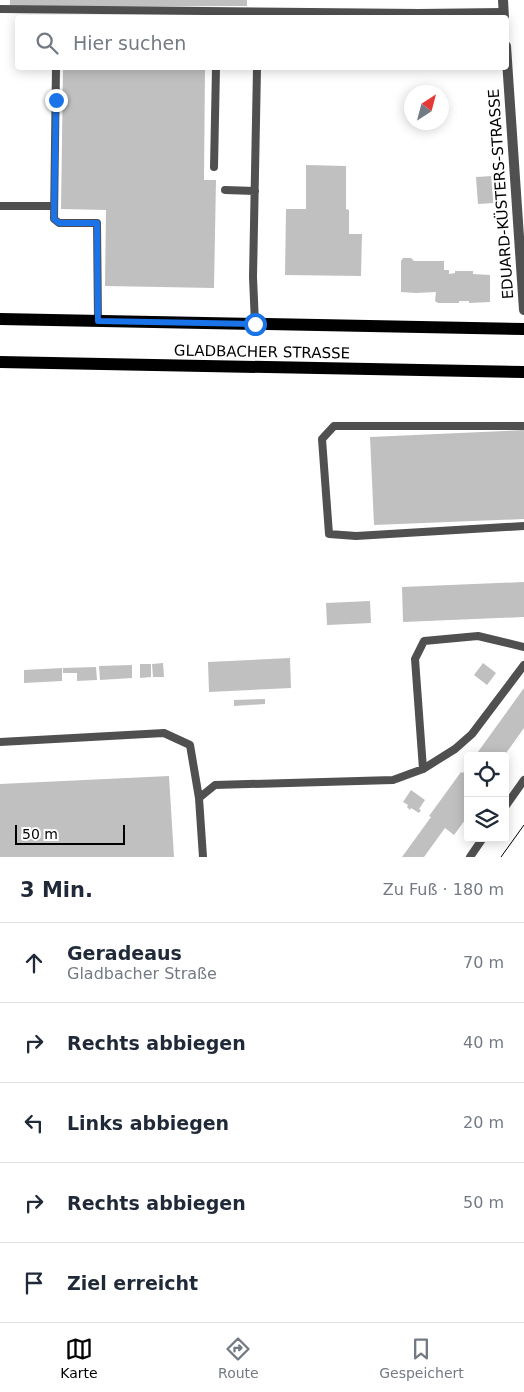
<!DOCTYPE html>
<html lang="de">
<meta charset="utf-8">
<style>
:root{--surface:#fff;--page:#f2f2f3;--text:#1f2937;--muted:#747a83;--line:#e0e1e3;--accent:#000}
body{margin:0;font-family:"DejaVu Sans",sans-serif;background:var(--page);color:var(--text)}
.controls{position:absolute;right:15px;bottom:15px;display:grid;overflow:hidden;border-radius:5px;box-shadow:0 2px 12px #0003}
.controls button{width:45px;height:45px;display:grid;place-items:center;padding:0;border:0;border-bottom:1px solid var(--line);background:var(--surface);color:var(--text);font:25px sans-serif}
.compass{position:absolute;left:404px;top:85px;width:45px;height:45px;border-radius:50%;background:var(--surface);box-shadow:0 2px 12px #0003;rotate:36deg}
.scale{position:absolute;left:15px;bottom:12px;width:110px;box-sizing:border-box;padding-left:5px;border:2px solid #000;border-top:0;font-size:14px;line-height:18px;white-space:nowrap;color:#000;-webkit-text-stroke:4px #fff;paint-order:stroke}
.stop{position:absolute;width:15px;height:15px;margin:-11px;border:4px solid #1a73e8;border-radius:50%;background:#fff}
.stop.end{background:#1a73e8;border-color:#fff;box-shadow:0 1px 5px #0008}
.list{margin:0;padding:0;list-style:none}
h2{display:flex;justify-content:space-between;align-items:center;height:65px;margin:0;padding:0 20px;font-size:21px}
h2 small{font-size:16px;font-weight:400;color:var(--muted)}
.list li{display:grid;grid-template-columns:32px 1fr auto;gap:15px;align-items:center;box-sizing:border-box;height:80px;padding:0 20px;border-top:1px solid var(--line)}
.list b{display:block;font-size:19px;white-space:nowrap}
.list p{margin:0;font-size:16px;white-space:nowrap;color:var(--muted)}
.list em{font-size:16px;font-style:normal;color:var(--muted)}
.icon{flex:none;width:28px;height:28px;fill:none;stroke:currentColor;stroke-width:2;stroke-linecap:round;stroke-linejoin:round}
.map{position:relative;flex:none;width:524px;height:857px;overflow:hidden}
.search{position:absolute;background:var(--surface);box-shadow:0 2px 12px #0003;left:15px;right:15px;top:15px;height:55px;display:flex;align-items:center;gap:12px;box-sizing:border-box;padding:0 18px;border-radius:5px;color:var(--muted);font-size:19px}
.sheet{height:465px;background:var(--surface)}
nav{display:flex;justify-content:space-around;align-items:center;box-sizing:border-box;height:70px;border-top:1px solid var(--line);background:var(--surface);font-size:14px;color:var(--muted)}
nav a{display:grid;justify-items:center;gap:2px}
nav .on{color:var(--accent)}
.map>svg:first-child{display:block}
.building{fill:#c0c0c0}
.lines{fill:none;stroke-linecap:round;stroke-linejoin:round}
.service{stroke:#505050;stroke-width:8}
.minor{stroke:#505050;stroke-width:10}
.primary{stroke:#000;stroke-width:12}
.tram{stroke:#000;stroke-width:1}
.route{stroke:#1a73e8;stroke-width:6}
.labels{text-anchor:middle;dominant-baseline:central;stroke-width:5;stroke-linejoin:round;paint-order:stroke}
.street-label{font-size:15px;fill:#000;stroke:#fff}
</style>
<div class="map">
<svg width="524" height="857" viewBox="0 0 524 857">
<rect width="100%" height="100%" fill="#fff"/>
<path class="building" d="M10 0H247V6L10 7Z
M63 68H205L204 180H216L214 288 105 286 106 210 61 209Z
M306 165 346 166V209L349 210V234H362L361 276 285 275 286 209H306Z
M492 176 494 203 478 204 476 177Z
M403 258H411L414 261H444V270H449V274L455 273V271H473V274L490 275V302L469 303V301H459V303H438L435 301 436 292 416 293 401 292V261Z
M524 430V519L374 525 370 437Z
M524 582V617L403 622 402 587Z
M370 601 371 623 327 625 326 603Z
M290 658 291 688 209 692 208 662Z
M163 663 164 677H153L152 664Z
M483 663 496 673 487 685 474 675Z
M140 664H151V677L140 678Z
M132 665V678L100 680 99 666Z
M96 667 97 680 77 681V673H63V668Z
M62 668V681L24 683V670Z
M524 688V728L504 756H475Z
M265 699V704L234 706V700Z
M468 766V816L454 835 445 828 424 857H402L431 817 429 816 461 772 463 773Z
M169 776 174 857H0V784Z
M411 790 425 800 419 809 421 810 419 813 411 808 410 810 407 807 408 805 403 802Z"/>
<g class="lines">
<path class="service" d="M0 9 419 13 504 12
M56 68 54 219 59 223H97L98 321
M214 167 216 68
M225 190 255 191
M0 206H54
M255 324 253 277 257 68
M524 426H334L322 439 329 534 356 536 524 526
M0 742 164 733 190 745 199 798
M423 769 415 659 424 641 478 636 524 647
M505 807 524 780
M203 857 199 798 215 785 393 780 423 769 455 749 472 734 524 665
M470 857 483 838"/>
<path class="minor" d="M503 0 504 18
M506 46 524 310"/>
<path class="primary" d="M0 319 524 329
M0 362 524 372"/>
<path class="tram" d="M501 857 524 825"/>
</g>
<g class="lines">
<path class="route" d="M56 100 54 219 59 223H97L98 321 255 324"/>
</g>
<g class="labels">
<g class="street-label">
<text transform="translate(501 194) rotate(-94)">EDUARD-KÜSTERS-STRASSE</text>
<text transform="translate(262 352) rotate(1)">GLADBACHER STRASSE</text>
</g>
</g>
</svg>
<div class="controls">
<button><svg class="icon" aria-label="locate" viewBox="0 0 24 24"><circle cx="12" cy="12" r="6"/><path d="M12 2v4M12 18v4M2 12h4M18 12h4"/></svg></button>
<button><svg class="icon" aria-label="layers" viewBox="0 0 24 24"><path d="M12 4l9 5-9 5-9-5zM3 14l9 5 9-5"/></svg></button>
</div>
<svg class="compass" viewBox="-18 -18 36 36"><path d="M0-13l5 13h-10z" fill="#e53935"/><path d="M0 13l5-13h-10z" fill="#747a83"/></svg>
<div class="scale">50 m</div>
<div class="stop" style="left:255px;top:324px"></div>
<div class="stop end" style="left:56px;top:100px"></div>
<div class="search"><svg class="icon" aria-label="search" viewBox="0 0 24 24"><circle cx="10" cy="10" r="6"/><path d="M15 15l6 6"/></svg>Hier suchen</div>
</div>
<section class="sheet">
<h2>3 Min.<small>Zu Fuß · 180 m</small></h2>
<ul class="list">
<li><svg class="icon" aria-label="ahead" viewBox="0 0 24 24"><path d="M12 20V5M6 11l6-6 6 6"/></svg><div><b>Geradeaus</b><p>Gladbacher Straße</p></div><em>70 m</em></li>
<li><svg class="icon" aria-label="right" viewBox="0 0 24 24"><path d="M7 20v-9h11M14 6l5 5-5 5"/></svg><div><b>Rechts abbiegen</b></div><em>40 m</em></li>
<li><svg class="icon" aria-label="left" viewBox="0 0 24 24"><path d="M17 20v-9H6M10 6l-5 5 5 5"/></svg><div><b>Links abbiegen</b></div><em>20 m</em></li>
<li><svg class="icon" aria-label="right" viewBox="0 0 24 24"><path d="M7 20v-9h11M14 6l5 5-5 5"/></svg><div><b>Rechts abbiegen</b></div><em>50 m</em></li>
<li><svg class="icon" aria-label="arrive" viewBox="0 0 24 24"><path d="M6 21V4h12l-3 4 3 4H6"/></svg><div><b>Ziel erreicht</b></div></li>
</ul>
</section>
<nav>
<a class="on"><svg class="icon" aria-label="map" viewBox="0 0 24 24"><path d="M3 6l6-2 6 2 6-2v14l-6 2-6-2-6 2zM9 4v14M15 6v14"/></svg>Karte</a>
<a><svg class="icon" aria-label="directions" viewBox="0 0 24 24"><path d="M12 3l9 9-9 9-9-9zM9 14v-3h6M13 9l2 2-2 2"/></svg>Route</a>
<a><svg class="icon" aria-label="saved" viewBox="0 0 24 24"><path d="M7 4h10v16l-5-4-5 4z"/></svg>Gespeichert</a>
</nav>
